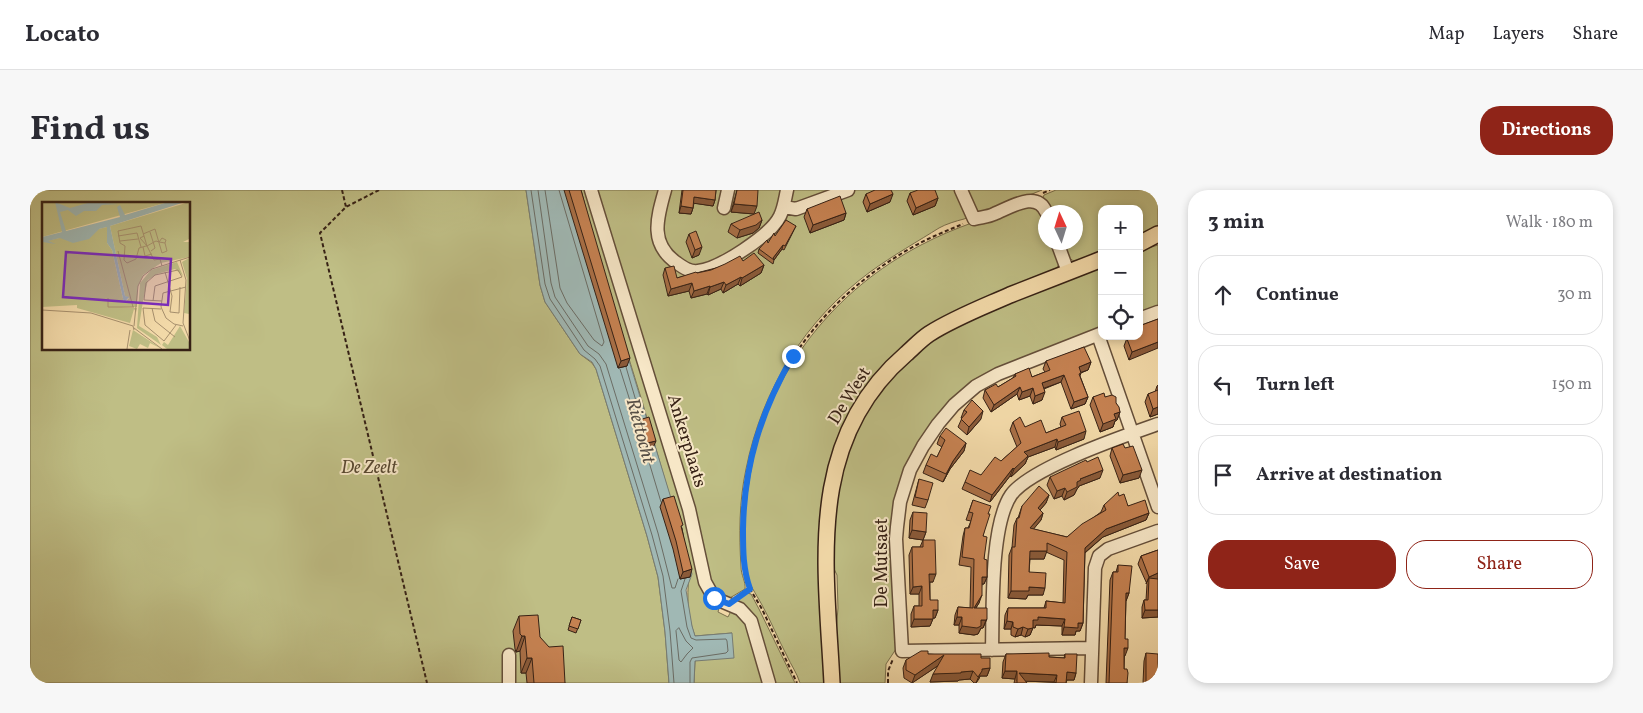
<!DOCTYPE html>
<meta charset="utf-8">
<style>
:root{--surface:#fff;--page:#f7f7f7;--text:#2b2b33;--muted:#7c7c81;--line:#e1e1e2;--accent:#8f2418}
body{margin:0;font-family:Vollkorn,serif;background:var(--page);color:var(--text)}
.controls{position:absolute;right:15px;top:15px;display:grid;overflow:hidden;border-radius:10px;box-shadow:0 2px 8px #0003}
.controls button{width:45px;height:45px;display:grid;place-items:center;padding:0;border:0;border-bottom:1px solid var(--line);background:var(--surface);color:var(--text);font:25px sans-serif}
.compass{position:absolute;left:1008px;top:15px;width:45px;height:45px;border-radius:50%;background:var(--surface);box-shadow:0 2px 8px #0003;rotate:356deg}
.stop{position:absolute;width:15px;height:15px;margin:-11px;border:4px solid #1a73e8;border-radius:50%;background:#fff}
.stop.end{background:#1a73e8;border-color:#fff;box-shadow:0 1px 5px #0008}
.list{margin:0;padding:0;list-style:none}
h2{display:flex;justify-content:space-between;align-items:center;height:65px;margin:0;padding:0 20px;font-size:21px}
h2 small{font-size:16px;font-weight:400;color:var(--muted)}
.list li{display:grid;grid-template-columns:32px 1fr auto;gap:15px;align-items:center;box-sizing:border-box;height:80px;margin:0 10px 10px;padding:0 10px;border:1px solid var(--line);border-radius:20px}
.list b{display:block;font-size:19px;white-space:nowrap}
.list em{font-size:16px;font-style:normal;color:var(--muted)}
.actions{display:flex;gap:10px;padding:15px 20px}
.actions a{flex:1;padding:11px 0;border:1px solid var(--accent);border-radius:20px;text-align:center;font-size:18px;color:var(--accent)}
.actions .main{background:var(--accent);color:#fff}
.icon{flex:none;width:28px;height:28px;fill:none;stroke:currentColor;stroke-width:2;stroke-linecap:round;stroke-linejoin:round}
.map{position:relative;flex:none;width:1128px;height:493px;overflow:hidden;border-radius:20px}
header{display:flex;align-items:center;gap:30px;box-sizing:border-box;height:70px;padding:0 25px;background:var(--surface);border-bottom:1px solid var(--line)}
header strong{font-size:24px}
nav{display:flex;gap:28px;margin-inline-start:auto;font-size:18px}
.intro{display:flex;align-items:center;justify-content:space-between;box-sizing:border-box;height:120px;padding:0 30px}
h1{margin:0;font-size:35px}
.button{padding:12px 22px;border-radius:20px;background:var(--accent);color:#fff;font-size:18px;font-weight:700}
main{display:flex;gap:30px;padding:0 30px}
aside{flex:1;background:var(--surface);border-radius:20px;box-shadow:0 2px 8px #0003}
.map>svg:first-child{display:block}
.green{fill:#bfbe85;stroke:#7a704d;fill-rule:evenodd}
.water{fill:#a0b8b4;stroke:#767c74}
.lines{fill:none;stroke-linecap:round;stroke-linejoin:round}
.shore{stroke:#6b6c64;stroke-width:1}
.minor-casing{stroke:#654f3a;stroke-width:15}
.major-casing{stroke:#362115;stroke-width:18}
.path{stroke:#362115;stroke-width:2;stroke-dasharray:4 2.5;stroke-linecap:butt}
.minor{stroke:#f7e7c7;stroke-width:12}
.major{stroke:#f3daa9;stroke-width:15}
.wall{fill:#a96f46;stroke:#362115}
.shaded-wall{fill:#8a5a39;stroke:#362115}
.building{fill:#c58151;stroke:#362115}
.route{stroke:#1a73e8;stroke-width:6}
.labels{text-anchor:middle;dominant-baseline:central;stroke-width:4;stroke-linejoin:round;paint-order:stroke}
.street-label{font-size:18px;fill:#362115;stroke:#f7e7c7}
.park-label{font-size:18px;font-style:italic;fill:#584831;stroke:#f7e7c7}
.water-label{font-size:19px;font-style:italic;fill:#564e45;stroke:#f7e7c7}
.inset-road{fill:none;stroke:#a7906e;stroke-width:1}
.view{fill:#7b2cbf;fill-opacity:0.15;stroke:#7b2cbf;stroke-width:2.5}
.inset-edge{fill:none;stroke:#362115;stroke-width:2.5}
</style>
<header>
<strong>Locato</strong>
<nav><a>Map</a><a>Layers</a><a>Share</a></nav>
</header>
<div class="intro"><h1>Find us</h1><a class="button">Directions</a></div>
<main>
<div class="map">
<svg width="1128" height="493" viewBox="0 0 1128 493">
<rect width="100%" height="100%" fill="#f3daa9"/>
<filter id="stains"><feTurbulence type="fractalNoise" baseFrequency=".004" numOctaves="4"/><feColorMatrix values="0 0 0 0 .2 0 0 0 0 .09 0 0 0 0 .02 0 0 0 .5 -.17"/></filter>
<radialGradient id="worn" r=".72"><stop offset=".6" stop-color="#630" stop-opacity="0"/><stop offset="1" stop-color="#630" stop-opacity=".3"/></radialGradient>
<path class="green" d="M0 0H496L510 95 515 112 550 164 562 173 566 179 617 346 628 387 635 442 639 493H0ZM14 14H159V159H14Z
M547 0H557L655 320 669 377 690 414 688 422 698 427 702 419 718 432 736 493H664L665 471 702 443 665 446C656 423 657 400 660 376L612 211Z
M564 0H1012C986 11 960 19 934 29 926 31 916 34 909 38 890 50 862 66 840 82 775 130 732 199 716 279 709 311 709 345 711 377 711 385 716 392 715 399L698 409 684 402Z
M1026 0H1128V40L1109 49V19H1072V64L1046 72C1037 69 1036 60 1032 53L1046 52V22H1020L1012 10 1014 5Z
M998 15 1008 17 1015 31 1016 52 1023 53 1030 71 1026 81 893 143 803 266 796 493H770C767 483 761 475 757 466 748 449 741 431 732 415 726 404 718 393 716 381 711 351 716 305 722 275 741 179 805 100 891 55 925 37 961 26 998 15Z
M1128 55V118L1109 125V61Z
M1072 75V139L957 185 875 282 866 459 856 474 855 493H806L805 454 808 418 807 385 801 373V330L815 263 841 211 888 159 926 135Z
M717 403 721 404 729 419 765 493H742L732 455 704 412Z"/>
<path class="water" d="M496 0H547L644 318 662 384 656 400 662 436 665 446 702 443 704 468 665 471 664 493H639L635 442 628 387 617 346 566 179 562 172 550 164 515 112 510 95Z"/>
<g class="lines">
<path class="shore" d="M501 0 515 94 520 109 554 160 565 169 570 176 622 345 633 386 640 441 644 493
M508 0 521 93 525 107 558 156 569 164 576 174 628 343 642 398H645L648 389
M515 0 530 98 537 113 564 150 572 156 574 152 529 0
M596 177 611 228
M590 179 607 233
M616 262 631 312
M655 389 651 401 657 437 661 448 666 450 696 449 697 451 698 461 696 463 662 468 660 472V493
M649 438 656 451 663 458 657 464 651 472 649 470 646 441Z"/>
<g class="minor-casing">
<path id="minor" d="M561 0 659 319 675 392 684 408 710 419 721 431 739 493
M635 0C627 28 619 54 647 73 654 78 660 82 668 81 689 79 741 45 750 26 754 18 755 9 757 0
M931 0 944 29C951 27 958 27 964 24 981 17 1007 0 1016 22
M754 17 766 19 818 0
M694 18 698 0
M1027 52 1038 82
M1109 129 1128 122
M1068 145 1128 317
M1062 458 872 461 866 349 867 337 870 312 880 280 893 256 908 234 924 215 946 196 968 184 1072 143
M962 460C963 422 960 336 981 305 1000 278 1094 246 1128 234
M479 465V493
M1061 493 1065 378 1069 366 1078 359 1128 341"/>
</g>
<g class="major-casing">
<path id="major" d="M1109 54 1128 44
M802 493C796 375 775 251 876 164 883 158 890 150 899 144 924 128 953 117 980 105 1011 93 1041 81 1072 69"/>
</g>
<path class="path" d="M312 0 316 17
M349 0 316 17 290 43 397 493
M1013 3 1020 0
M720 399C710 371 713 342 714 313 722 203 787 111 881 58 898 48 916 41 933 34
M709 407 720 399 732 419 767 493
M858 493V481L863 469"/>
<use href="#minor" class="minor"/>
<use href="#major" class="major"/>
</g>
<path class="wall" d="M534 0H551L597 176 588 178Z
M652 0H686L685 10 683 16 664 13 663 18 661 24 649 23Z
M707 0 724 24 701 22Z
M880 3 908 8 905 16 883 25 877 11Z
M836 4 860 12 837 22 833 12Z
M777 19 816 23 814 30 780 43 774 27Z
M732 30 729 38 723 43 707 48 698 42 701 34Z
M766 36 754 60 752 59 744 70 743 74 728 63 729 59 738 53 745 46Z
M659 44 669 65 662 68 656 52Z
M713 71 734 75 731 83 710 96 708 94 693 103 691 99 678 105 677 104 661 108 659 101 638 106 633 85 635 78 647 88Z
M1128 129 1099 170 1094 156 1097 148V146H1109Z
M1016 171 1061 172 1058 180 1051 183 1050 186 1058 207 1055 214 1041 219 1031 192 1014 199 1012 210 1003 214 1000 206 989 210 987 204 961 222 953 208 955 200 968 197 983 188 985 184 1002 187 1015 182 1013 179Z
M1128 195V224L1120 227 1115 212 1118 204 1125 202 1127 196Z
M1063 207H1075L1086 213 1090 222 1087 230 1085 231 1083 237 1070 242 1060 215Z
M934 220 951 229 937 245 928 237 932 228H931Z
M1032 227 1054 249 1026 260 1025 257 998 267 995 274 981 287 980 286 960 312 932 299 935 292 951 285 971 271 987 257 980 240 983 232 995 237 1016 243 1031 237 1030 234Z
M609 230 623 258 614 261 606 238Z
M910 246 936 253 934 261 920 279 913 292 893 283 896 275 907 267 912 257 907 254Z
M1082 258H1095L1109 288 1090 293 1080 266Z
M1020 287 1070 288 1049 296 1048 298 1047 299 1044 305 1034 310 1032 306 1024 309 1017 295Z
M889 289 898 310 895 318 882 315Z
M1019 305 1016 313 1010 320 1013 323 1011 330 1003 339 1037 347 1071 322 1074 315 1089 306 1098 316 1119 323 1116 330 1073 347 1055 363 1053 433 1050 441H1046L1045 445H1032V436L1006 435 1005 438 1003 437 1000 445 995 447 991 445 985 447 981 445V439H974L975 425 978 418H1014L1016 411 1033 413 1034 370 1016 362 1014 369H1000L999 382 1013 405H998L996 409 978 408 979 365 982 357 984 335 987 328H988L992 316Z
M633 309 652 338 660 387 650 389 643 359 630 317Z
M943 310 958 324 953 346 954 369 957 387 954 394H952L949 413 946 418 957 429 953 438H951L948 444 944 445 929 443V435H924L925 425 928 417 940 418 941 377 929 375 933 346 935 338H938L941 331 936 330Z
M883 322 896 342 893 350 879 348 880 330Z
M893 350 903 392H900V410L908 420 905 428H903L900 436 881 437V424L884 416H889V404H880L879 365 882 357H890Z
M1128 360V427L1112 428V417L1114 410H1116L1117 394 1108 374 1111 366Z
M1088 375 1099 403 1096 411 1094 479 1097 493H1076L1080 390 1083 382H1086Z
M489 426 510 447 535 493H497L496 483H491L490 461 486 462 485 459 483 441Z
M542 427 551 430 546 443 538 440Z
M1116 463 1128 493H1113L1114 471Z
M898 464 951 468 960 478 957 486H950L946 493H944L940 489 929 490 928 491 900 492 909 475 882 493 874 488 873 478 876 470Z
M976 464 1034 468 1035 464 1046 483 1044 490H1037L1036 493 995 491 997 493H984L985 489 972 488 973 472Z"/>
<path class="shaded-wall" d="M863 4 860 12 837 22 840 14Z
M664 7 685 10 683 16 662 13Z
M908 8 905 16 883 25 886 18Z
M704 14 727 16 724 24 701 22Z
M651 16 663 18 661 24 649 23Z
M816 23 814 30 780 43 783 35Z
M732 30 729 38 723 43 707 48 710 40Z
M753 55 752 59 744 70 743 68Z
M672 57 669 65 662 68 665 60Z
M734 75 731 83 710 96 712 88Z
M711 87 708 94 693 103 696 95Z
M694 92 691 99 678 105 680 97Z
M662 93 659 101 638 106 641 99Z
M680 96 677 104 661 108 664 101Z
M1128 152V158L1099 170 1102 162Z
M600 168 597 176 588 178 591 171Z
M1061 172 1058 180 1046 184 1049 177Z
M1034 185 1031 192 1009 200 1012 193Z
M990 197 987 204 961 222 964 215Z
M1003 198 1000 206 989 210 992 202Z
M1015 202 1012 210 1003 214 1005 206Z
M1058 207 1055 214 1041 219 1044 212Z
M1128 217V224L1120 227 1123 219Z
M953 221 951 229 937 245 939 237Z
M1090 222 1087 230 1085 231 1083 237 1070 242 1073 234 1084 224Z
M1056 241 1054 249 1026 260 1028 252Z
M1027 249 1025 257 998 267 995 274 981 287 984 279 994 262Z
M626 251 623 258 614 261 617 253Z
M936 253 934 261 920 279 913 292 923 271Z
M983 278 980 286 960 312 962 305Z
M1073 280 1070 288 1049 296 1048 298 1047 299 1044 305 1034 310 1037 302 1050 289Z
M1112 280 1109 288 1090 293 1093 285Z
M1035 298 1032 306 1024 309 1027 301Z
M1019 305 1016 313 1005 326 1008 318Z
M1013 323 1011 330 998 346 1000 338Z
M1119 323 1116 330 1073 347 1052 365 1055 358 1076 339Z
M882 340 896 342 893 350 879 348Z
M1000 361H1017L1014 369H997Z
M662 379 660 387 650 389 653 382Z
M1128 383V390L1119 388 1116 394 1119 387Z
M899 384H906L903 392H897Z
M952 387H957L954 394H949Z
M892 396 889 404H880L883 397Z
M999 397 1015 398 1013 405H998L996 409 978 408 981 401Z
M1096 403H1099L1096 411H1093Z
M952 405 949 413 941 425 944 418Z
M903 420H908L905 428H900Z
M1115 420H1128V427L1112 428Z
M927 427H932L929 435H924Z
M1008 427 1035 429 1032 436 1006 435 1005 438 1000 437 1003 430Z
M884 429H903L900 436 881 437Z
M951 430H956L953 438H951L948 444 944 445 929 443 932 436Z
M977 431 983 432 981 439H974Z
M1048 433H1053L1050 441H1046L1045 445H1032L1034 437Z
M993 437 991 445 985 447 988 439Z
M1003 438 1000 445 995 447 998 439Z
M492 446H495L490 461 486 462Z
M1094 458H1098L1095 466H1092Z
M914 465 912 473 882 493 885 485Z
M497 468H502L496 483H491Z
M960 478 957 486H950L949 489 946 493 952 479Z
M943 481 940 489 929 490 928 491 900 492 903 484Z
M975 481H987L985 489 972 488Z
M1037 482 1046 483 1044 490H1034Z
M989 483 1027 485 1024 492 987 491Z"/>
<path class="building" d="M539 0H551L600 168 591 171Z
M653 0H686L685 10 664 7 663 18 651 16Z
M707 0H728L727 16 704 14Z
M845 0H861L863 4 840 14 836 4Z
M888 0H905L908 8 886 18 880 3Z
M810 6 816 23 783 35 777 19Z
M729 22 732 30 726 35 710 40 701 34Z
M756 30 766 36 755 56 753 55 743 68 744 70 729 59 737 50 738 53 744 43 745 46Z
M666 41 672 57 665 60 659 44Z
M724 63 734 75 712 88 711 87 696 95 694 92 680 97V96L664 101 662 93 641 99 635 78 644 76 647 88 666 82 667 83 681 80 695 74 710 66 713 71Z
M1128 129V152L1102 162 1097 149 1102 146H1109V136Z
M1054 157 1061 172 1049 177 1051 183 1049 184 1058 207 1044 212 1034 185 1012 193 1015 202 1005 206 1003 198 992 202 990 197 964 215 955 200 966 194 968 197 986 186 985 184 999 178 1002 187 1020 180 1016 171Z
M1128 200V217L1123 219 1118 204Z
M1074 203 1075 207 1082 205 1086 207V213L1089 217 1090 222 1084 224 1086 229 1073 234 1063 207Z
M942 210 953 221 939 237 931 229 937 222 934 220Z
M1049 221 1056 241 1028 252 1027 249 994 262 998 266 984 279 983 278 962 305 935 292 940 280 951 285 965 267 971 271 991 253 983 232 990 227 995 237 1011 230 1016 243 1036 235 1032 227Z
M619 227 626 251 617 253 609 230Z
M916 238 936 253 923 271 916 284 896 275 901 264 907 267 915 250 910 246Z
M1093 254 1095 258 1103 256 1112 280 1093 285 1082 258Z
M1068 267 1073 280 1050 289 1051 290 1047 292V297L1037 302 1035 298 1027 301 1020 287 1056 270 1057 272Z
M889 289 903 293 898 310 885 307Z
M1009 296 1019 305 1008 318 1013 323 1000 338 1037 347 1052 334 1076 320 1074 315 1088 302 1089 306 1094 304 1098 316 1115 310 1119 323 1076 339 1055 358 1053 433H1048V438L1034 437 1035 429 1008 427V430H1003V438L998 439 993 437 988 439 983 437V432L977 431 978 418H1016V411L1035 413 1037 362 1017 353V361H1000L999 382 1016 383 1015 398 999 397V401H981L982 357H985L987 328H989L992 316Z
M644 306 653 335 651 336 662 379 653 382 646 351 633 309Z
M943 310 961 316 958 324H960L953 346 957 347 954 369 957 370V387H952V405L944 418H957V429L956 430H951V436L947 438 932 436V427H927L928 417 943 418 944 369 932 367 935 338H939L943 323 939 322Z
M883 322 897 323 896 342 882 340Z
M893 350H905L906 384H899L900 410H908V420H903V429H884V416H892V396L883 397 882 357H893Z
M1128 360V383L1119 387 1111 366Z
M1088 375 1102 376 1099 403H1096L1095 449H1098V458H1094V479H1097L1098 483 1097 493H1079L1083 382H1088Z
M1119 388 1128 389V420H1115L1114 410H1118Z
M508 425 510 447 519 457 533 456 535 493H504L502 468H497L495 446H492L490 444 489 426Z
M542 427 551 430 548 439 539 436Z
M891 461H898V464H951V468H960V478L952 479V481L948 487 943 481 931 482V483L903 484 914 465 885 485 876 480V470Z
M1019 463V467L1035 468V464H1047L1046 483 1037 482 1036 493H1026L1027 485 989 483 997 493H987V481H975L976 464Z
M1116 463 1128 464V493H1116Z"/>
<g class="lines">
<path class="route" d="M684 408 699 414 720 399C713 379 713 361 713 339 714 275 731 221 763 166"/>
</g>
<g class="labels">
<g class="street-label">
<text transform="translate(820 206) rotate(-58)">De West</text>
<text transform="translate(656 251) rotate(73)">Ankerplaats</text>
<text transform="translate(852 373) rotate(-90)">De Mutsaet</text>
</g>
<g class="park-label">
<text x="339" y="278">De Zeelt</text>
</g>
<g class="water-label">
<text transform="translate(610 241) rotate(75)">Riettocht</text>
</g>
</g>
<g transform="translate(12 12)">
<rect width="148" height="148" fill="#f3daa9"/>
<path d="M0 0H126L0 35ZM147 0V37L141 40H147V55L119 61 101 73 96 84 95 105H79L95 106 93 115 94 110 92 107 88 121 35 106V103L0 105V40L65 25V41L70 48 82 101 87 96 83 94 68 24ZM147 56 148 109 147 112 142 111 145 77 140 60ZM135 60 141 74 133 67 115 72 106 78 101 99 97 124 115 135 119 143 95 126 98 81 109 68ZM138 124 147 140V147H125L120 143 122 140 126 143ZM91 128 120 147 108 141 106 146 98 142 95 147 87 144Z" fill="#bfbe85"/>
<path d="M13 0 28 6 49 0 77 2 60 3 54 9H42L34 14 26 8 18 10 24 29 78 15 75 5 78 3 83 13 126 0H143L68 24 83 94 87 95 82 101 70 48 65 41V25L57 27 47 37 31 41 18 36 6 39 14 42 0 40V35L20 30Z" fill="#a0b8b4"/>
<path class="inset-road" d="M108 30 113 46 109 49M101 32 113 27 120 51 125 49 123 41M76 34 95 31 99 45M102 34 98 36 105 44M78 39 96 37M117 40 123 41 124 38 120 36 117 40 114 39 112 40 105 44H104L97 46 94 57 85 61 82 58 83 44 78 41 76 29 99 24 105 44 112 58 118 57 120 64M101 45 103 54 110 52M76 49 91 105M138 58 144 78 141 121 148 139M123 70 130 94 128 110 137 111 138 85M66 96V105H92M111 99 113 84 140 75 136 68 113 73 104 81 102 98 120 99M110 106 113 119 133 135M119 107 101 106 103 123 122 139 134 123M0 108 49 111 91 124 92 128M92 124 96 84 101 74 110 67 148 55M141 124 132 122 124 116 119 105 121 91 144 85M92 126 120 147M85 147 88 128"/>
<path class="view" d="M24 50 129 57 126 103 21 95Z"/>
<rect width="148" height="148" class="inset-edge"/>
</g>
<rect width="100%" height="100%" filter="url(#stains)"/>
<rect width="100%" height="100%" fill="url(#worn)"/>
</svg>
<div class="controls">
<button>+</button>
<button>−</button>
<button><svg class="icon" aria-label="locate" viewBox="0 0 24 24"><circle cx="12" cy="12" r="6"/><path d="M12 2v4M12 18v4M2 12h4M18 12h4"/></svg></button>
</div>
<svg class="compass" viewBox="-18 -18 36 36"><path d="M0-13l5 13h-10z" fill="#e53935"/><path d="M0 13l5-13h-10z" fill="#7c7c81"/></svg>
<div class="stop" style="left:684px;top:408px"></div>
<div class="stop end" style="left:763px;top:166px"></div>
</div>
<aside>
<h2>3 min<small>Walk · 180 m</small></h2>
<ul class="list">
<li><svg class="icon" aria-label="ahead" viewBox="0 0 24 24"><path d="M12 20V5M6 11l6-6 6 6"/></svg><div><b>Continue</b></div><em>30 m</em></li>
<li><svg class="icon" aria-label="left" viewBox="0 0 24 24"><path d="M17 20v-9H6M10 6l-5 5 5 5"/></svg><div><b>Turn left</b></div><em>150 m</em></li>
<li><svg class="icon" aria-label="arrive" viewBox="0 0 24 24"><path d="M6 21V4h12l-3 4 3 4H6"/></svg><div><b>Arrive at destination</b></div></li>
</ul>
<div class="actions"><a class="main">Save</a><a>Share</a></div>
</aside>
</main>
